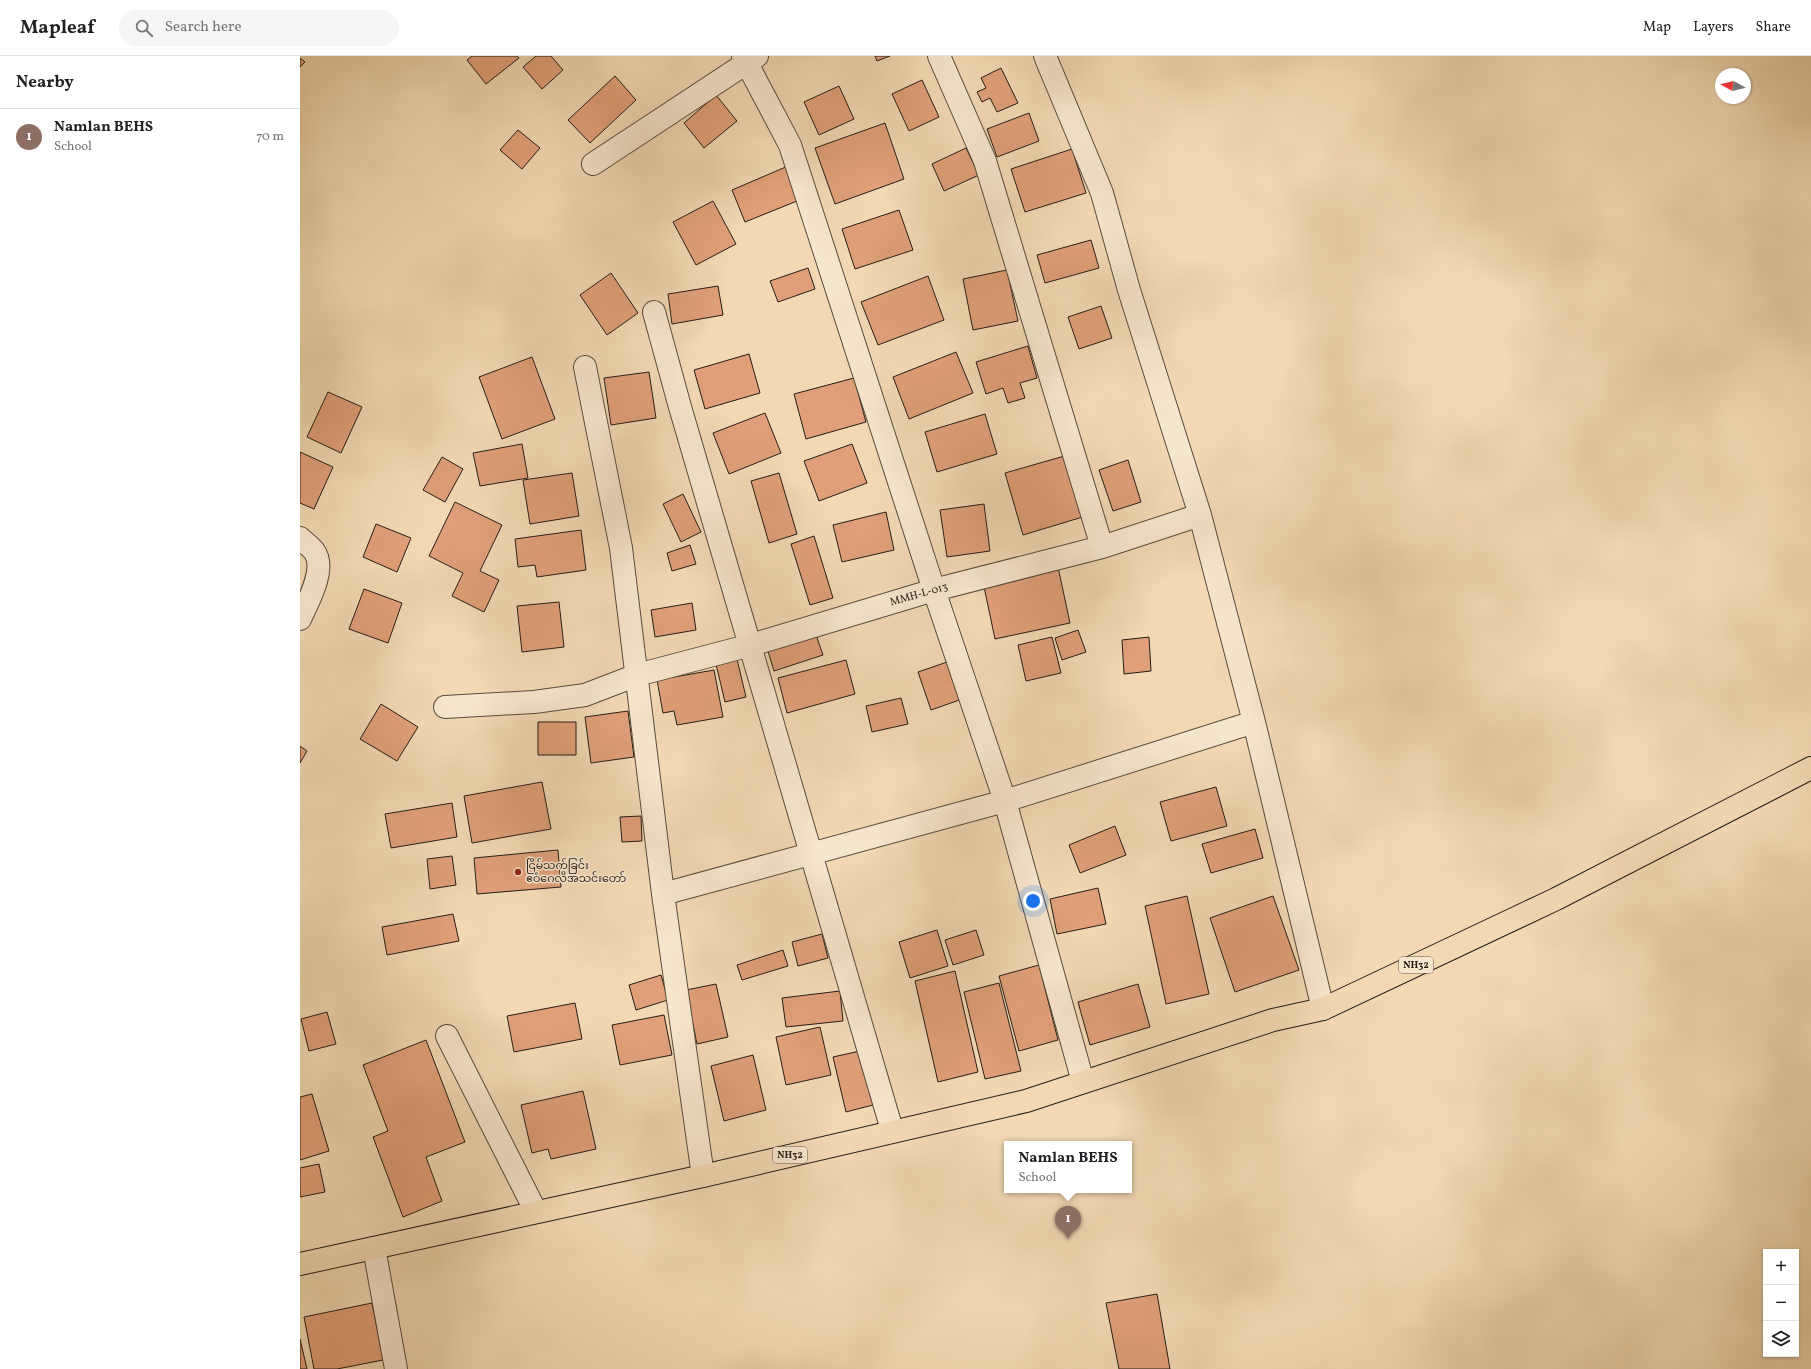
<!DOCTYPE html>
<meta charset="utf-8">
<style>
:root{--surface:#fff;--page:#f6f6f6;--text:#202124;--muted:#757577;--line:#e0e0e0;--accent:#0b8043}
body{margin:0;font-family:Vollkorn,"Noto Sans Myanmar",serif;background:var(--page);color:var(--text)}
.controls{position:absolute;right:12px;bottom:12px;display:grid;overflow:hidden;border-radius:0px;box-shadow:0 1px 3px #0004}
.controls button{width:36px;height:36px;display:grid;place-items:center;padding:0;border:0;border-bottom:1px solid var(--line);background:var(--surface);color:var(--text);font:20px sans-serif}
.compass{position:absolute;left:1415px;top:12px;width:36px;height:36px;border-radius:50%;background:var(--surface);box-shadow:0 1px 3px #0004;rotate:278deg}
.you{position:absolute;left:733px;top:845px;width:14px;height:14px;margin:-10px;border:3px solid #fff;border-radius:50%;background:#1a73e8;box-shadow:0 0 0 6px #1a73e833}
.badge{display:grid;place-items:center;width:26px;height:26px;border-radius:50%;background:var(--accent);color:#fff;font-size:13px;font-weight:700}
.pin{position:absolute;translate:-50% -33px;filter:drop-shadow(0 1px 2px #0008)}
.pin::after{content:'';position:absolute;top:21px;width:14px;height:12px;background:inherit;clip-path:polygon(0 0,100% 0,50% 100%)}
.popup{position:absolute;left:704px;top:1085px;width:128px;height:52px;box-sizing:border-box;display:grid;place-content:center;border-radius:0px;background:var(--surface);filter:drop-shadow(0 1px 3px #0005);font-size:13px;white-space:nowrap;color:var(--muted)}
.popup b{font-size:15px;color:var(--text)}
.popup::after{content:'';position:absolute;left:50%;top:100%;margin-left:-8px;border:8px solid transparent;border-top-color:var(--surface)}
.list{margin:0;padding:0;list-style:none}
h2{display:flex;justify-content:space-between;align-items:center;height:52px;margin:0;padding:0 16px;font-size:17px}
h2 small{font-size:13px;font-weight:400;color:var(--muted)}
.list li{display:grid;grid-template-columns:26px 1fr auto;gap:12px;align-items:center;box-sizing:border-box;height:56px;padding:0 16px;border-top:1px solid var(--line)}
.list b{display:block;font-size:15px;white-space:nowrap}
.list p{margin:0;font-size:13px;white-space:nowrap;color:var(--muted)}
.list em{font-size:13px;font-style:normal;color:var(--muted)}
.icon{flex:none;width:22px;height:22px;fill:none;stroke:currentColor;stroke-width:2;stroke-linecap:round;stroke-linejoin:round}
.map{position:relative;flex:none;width:1511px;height:1313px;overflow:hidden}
header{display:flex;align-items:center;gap:24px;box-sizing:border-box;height:56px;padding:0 20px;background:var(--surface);border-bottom:1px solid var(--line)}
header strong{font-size:19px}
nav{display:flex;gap:22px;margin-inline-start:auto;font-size:14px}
.search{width:280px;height:36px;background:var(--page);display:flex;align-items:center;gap:10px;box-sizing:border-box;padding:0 14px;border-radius:22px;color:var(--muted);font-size:15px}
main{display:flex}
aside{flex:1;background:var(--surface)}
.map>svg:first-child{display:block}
.building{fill:#e09f79;stroke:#251d15}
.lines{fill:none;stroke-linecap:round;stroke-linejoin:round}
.street-casing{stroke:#584c3d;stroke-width:24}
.highway-casing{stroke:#251d15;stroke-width:24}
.street{stroke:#f7e6ce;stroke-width:22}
.highway{stroke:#f2d9b4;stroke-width:22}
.poi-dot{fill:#8f2418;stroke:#f7e6ce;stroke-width:1.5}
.labels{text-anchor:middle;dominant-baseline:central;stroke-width:3;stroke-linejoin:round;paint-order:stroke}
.shield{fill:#f7e6ce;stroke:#64594c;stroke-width:1}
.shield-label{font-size:10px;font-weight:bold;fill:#251d15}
.street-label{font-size:11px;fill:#251d15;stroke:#f7e6ce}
.poi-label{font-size:11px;fill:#251d15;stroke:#f7e6ce;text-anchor:start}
</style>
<header>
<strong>Mapleaf</strong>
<div class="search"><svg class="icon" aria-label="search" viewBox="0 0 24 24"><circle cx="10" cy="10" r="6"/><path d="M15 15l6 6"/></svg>Search here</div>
<nav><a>Map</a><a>Layers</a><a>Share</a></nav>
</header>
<main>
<aside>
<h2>Nearby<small></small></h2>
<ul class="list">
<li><span class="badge" style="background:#8d6e63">1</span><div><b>Namlan BEHS</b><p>School</p></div><em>70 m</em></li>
</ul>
</aside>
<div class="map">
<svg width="1511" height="1313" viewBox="0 0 1511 1313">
<rect width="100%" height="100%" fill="#f2d9b4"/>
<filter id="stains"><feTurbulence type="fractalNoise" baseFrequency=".005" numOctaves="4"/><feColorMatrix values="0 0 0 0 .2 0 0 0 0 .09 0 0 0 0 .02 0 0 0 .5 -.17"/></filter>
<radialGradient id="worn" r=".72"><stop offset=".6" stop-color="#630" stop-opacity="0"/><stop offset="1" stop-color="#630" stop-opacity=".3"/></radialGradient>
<path class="building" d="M172 0H217L219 2 186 28 167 4Z
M236 0H251L263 14 242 33 223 11Z
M575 0H590L577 5Z
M0 2 5 6 0 11Z
M701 12 718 47 697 56 690 42 682 46 677 36 686 32 681 22Z
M315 20 336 44 290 87 268 64Z
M622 24 639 61 609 75 592 38Z
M539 30 554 63 519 79 504 46Z
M416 39 437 65 404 92 384 67Z
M729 57 739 85 697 101 687 73Z
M585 67 604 123 535 148 515 92Z
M218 74 240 92 222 113 200 94Z
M666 92 679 119 644 135 632 108Z
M772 93 786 137 725 156 711 113Z
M488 110 502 143 445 166 432 134Z
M413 145 436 188 396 209 373 166Z
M599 154 613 194 555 213 542 173Z
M791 184 799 212 745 227 737 199Z
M508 212 515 233 478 246 470 225Z
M707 214 718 265 673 274 663 223Z
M311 217 338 257 307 279 280 239Z
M628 220 644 264 578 289 561 246Z
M418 230 423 259 372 268 368 238Z
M801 250 812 282 779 293 768 261Z
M728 290 737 322 720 327 725 342 708 347 703 332 686 338 676 306Z
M656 296 673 337 609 363 593 321Z
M449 298 460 337 405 353 394 314Z
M232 301 255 363 202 383 179 321Z
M349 316 356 362 311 369 304 322Z
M554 322 566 366 506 383 494 338Z
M28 336 62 351 41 397 7 381Z
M465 357 481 397 429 418 413 377Z
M685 358 697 398 637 416 625 376Z
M222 388 228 422 180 430 173 397Z
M552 388 567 427 519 445 504 405Z
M0 396 33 411 14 453 0 447Z
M768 399 786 460 723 479 705 417Z
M142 401 163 413 145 446 123 434Z
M828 404 841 446 813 455 799 414Z
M272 417 279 460 230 468 223 424Z
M479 417 497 478 469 487 451 425Z
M383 438 401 476 381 486 363 448Z
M155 446 202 469 180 515 199 524 184 556 152 540 163 517 129 500Z
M684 448 690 495 647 501 640 454Z
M586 456 594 494 542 506 533 469Z
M76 468 111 482 97 516 63 501Z
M281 474 286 514 237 521 235 509 218 511 215 483Z
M514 480 533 542 510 549 491 488Z
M390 489 396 508 372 515 367 497Z
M758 511 770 567 695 583 683 526Z
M64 533 102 547 88 587 49 573Z
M259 546 264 591 222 596 217 550Z
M392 547 396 574 355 581 351 554Z
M778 574 786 596 762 604 755 582Z
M515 576 523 599 474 615 467 592Z
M752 581 761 617 726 625 718 589Z
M849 581 851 615 824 618 822 584Z
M436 599 446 641 425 646 415 604Z
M656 603 668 641 631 654 618 616Z
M546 604 555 638 487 657 478 622Z
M414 614 423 661 377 669 374 655 363 657 357 624Z
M601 642 608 668 572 676 566 650Z
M81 648 118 671 97 705 60 683Z
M328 655 334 701 291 707 285 661Z
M238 666H276V699H238Z
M0 690 7 695 0 707Z
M242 726 251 773 172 787 164 740Z
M916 731 927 770 871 785 860 746Z
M152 747 157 781 91 792 85 758Z
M341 760 342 785 322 786 320 761Z
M815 770 826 799 780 817 769 789Z
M955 773 963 802 911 817 902 788Z
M258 794 261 831 177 838 174 802Z
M152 800 156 829 130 833 127 803Z
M798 832 806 868 757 878 750 843Z
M887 840 909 938 866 948 845 850Z
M973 840 999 914 935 936 910 862Z
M153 858 159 885 87 899 82 871Z
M637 874 648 910 610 922 599 886Z
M676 874 684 899 653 909 645 884Z
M522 878 528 902 498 910 492 886Z
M483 894 488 910 442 924 437 909Z
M739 909 758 984 719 995 699 920Z
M655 915 678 1016 638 1026 615 925Z
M361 919 368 944 336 954 329 929Z
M699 927 721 1015 685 1023 664 936Z
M416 928 428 981 397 988 386 934Z
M838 928 850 971 790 989 778 946Z
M540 935 543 965 486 971 482 942Z
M275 947 282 983 214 996 207 960Z
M27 956 36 988 9 995 1 963Z
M364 959 372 999 320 1009 312 969Z
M520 971 531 1019 486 1029 476 981Z
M126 984 165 1086 126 1101 142 1145 103 1161 73 1081 88 1075 63 1009Z
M560 995 573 1049 546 1056 533 1001Z
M453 999 466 1054 424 1065 411 1010Z
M283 1035 296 1093 251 1103 248 1093 232 1097 221 1049Z
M12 1038 29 1095 0 1104V1041Z
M19 1108 25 1136 0 1141V1112Z
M857 1238 870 1313H819L806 1247Z
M72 1247 83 1304 37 1313H14L4 1261Z
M0 1283 7 1313H0Z"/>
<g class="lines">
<g class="street-casing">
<path id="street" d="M443 0 490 89 634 534 705 745 783 1026
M639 0 685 105 802 491
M745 0 802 137 829 234 900 459 954 666 1023 953
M293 108 457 0
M354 256 380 351 592 1074
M285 311 321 492 363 838 403 1120
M0 482C4 486 10 490 14 495 27 512 8 546 0 563
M145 651 234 646 285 639 337 619 451 589 634 534 802 491 900 459
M363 838 705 745 954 666
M147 980 236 1156
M74 1192 96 1313"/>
</g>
<g class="highway-casing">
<path id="highway" d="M0 1208 403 1120 726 1045 973 964 1023 953 1256 843 1511 712"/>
</g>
<use href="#street" class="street"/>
<use href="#highway" class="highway"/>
</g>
<circle class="poi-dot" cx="218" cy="816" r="4"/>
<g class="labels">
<g class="shield">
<rect x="1099" y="901" width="34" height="16" rx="3"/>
<rect x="473" y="1091" width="34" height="16" rx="3"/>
</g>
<g class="shield-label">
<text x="1116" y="909">NH32</text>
<text x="490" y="1099">NH32</text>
</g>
<g class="street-label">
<text transform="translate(619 539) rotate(-16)">MMH-L-013</text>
</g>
<g class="poi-label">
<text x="226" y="810">ငြိမ်သက်ခြင်း<tspan x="226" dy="13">ဧဝံဂေလိအသင်းတော်</tspan></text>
</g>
</g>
<rect width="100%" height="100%" filter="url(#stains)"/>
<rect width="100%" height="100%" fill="url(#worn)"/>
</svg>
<div class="controls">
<button>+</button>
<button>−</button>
<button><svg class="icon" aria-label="layers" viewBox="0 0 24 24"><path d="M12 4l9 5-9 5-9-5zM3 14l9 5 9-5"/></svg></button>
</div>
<svg class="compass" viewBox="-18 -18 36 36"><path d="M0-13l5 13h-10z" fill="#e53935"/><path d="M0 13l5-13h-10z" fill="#757577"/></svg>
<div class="you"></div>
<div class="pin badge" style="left:768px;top:1183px;background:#8d6e63">1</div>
<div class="popup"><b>Namlan BEHS</b>School</div>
</div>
</main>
